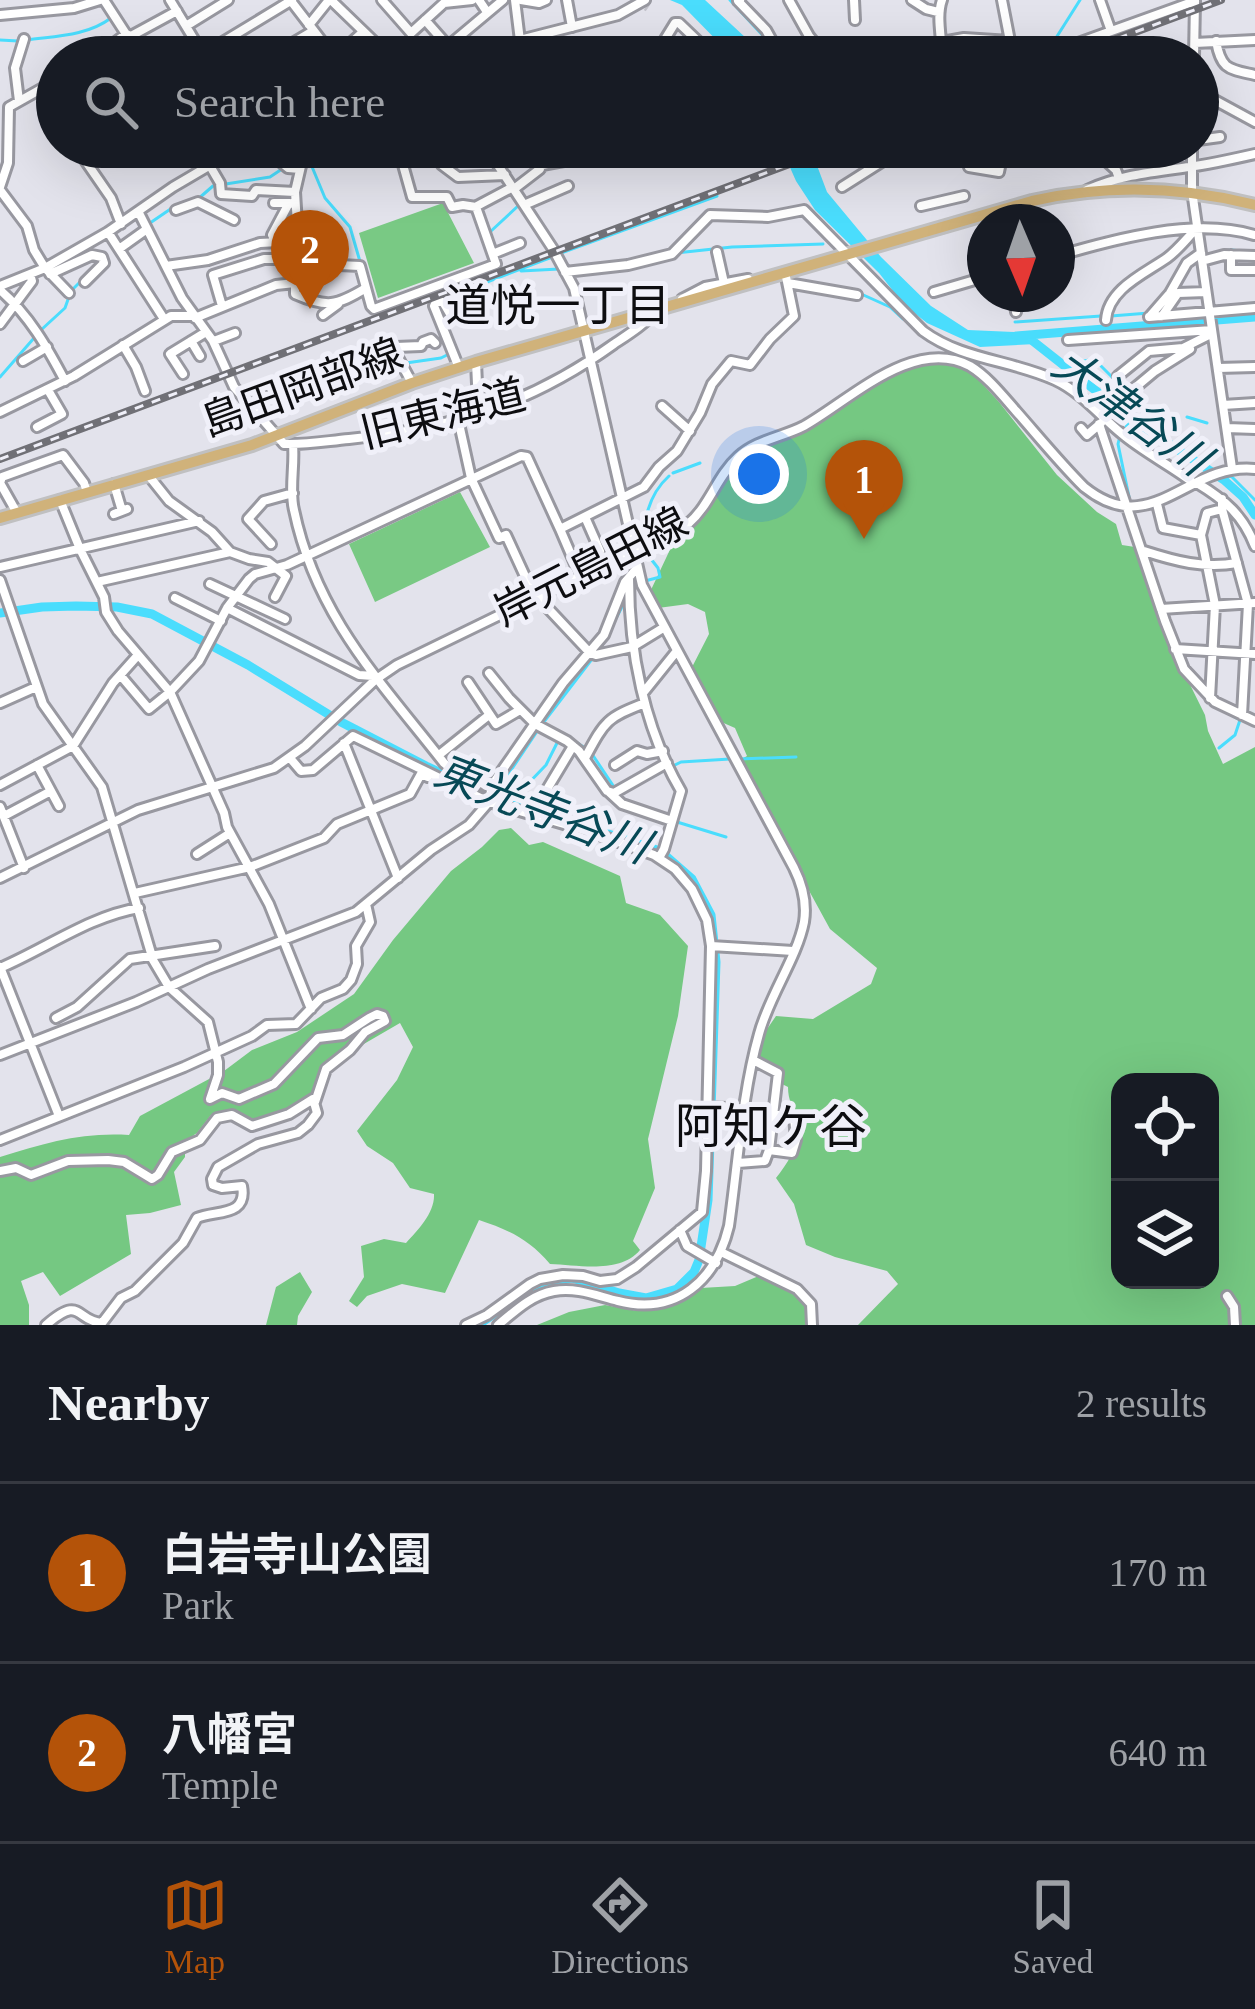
<!DOCTYPE html>
<meta charset="utf-8">
<style>
:root{--surface:#171b24;--page:#20242c;--text:#f1f3f6;--muted:#9ea1a6;--line:#363941;--accent:#b45309}
body{margin:0;font-family:"Times New Roman","Noto Sans JP",serif;background:var(--page);color:var(--text)}
.controls{position:absolute;right:36px;bottom:36px;display:grid;overflow:hidden;border-radius:24px;box-shadow:0 12px 48px #0002}
.controls button{width:108px;height:108px;display:grid;place-items:center;padding:0;border:0;border-bottom:3px solid var(--line);background:var(--surface);color:var(--text);font:60px sans-serif}
.compass{position:absolute;left:967px;top:204px;width:108px;height:108px;border-radius:50%;background:var(--surface);box-shadow:0 12px 48px #0002;rotate:178deg}
.you{position:absolute;left:759px;top:474px;width:42px;height:42px;margin:-30px;border:9px solid #fff;border-radius:50%;background:#1a73e8;box-shadow:0 0 0 18px #1a73e833}
.badge{display:grid;place-items:center;width:78px;height:78px;border-radius:50%;background:var(--accent);color:#fff;font-size:39px;font-weight:700}
.pin{position:absolute;translate:-50% -99px;filter:drop-shadow(0 3px 6px #0008)}
.pin::after{content:'';position:absolute;top:63px;width:42px;height:36px;background:inherit;clip-path:polygon(0 0,100% 0,50% 100%)}
.list{margin:0;padding:0;list-style:none}
h2{display:flex;justify-content:space-between;align-items:center;height:156px;margin:0;padding:0 48px;font-size:51px}
h2 small{font-size:39px;font-weight:400;color:var(--muted)}
.list li{display:grid;grid-template-columns:78px 1fr auto;gap:36px;align-items:center;box-sizing:border-box;height:180px;padding:0 48px;border-top:3px solid var(--line)}
.list b{display:block;font-size:45px;white-space:nowrap}
.list p{margin:0;font-size:39px;white-space:nowrap;color:var(--muted)}
.list em{font-size:39px;font-style:normal;color:var(--muted)}
.icon{flex:none;width:66px;height:66px;fill:none;stroke:currentColor;stroke-width:2;stroke-linecap:round;stroke-linejoin:round}
.map{position:relative;flex:none;width:1255px;height:1325px;overflow:hidden}
.search{position:absolute;background:var(--surface);box-shadow:0 12px 48px #0002;left:36px;right:36px;top:36px;height:132px;display:flex;align-items:center;gap:30px;box-sizing:border-box;padding:0 42px;border-radius:66px;color:var(--muted);font-size:45px}
.sheet{height:516px;background:var(--surface)}
nav{display:flex;justify-content:space-around;align-items:center;box-sizing:border-box;height:168px;border-top:3px solid var(--line);background:var(--surface);font-size:33px;color:var(--muted)}
nav a{display:grid;justify-items:center;gap:6px}
nav .on{color:var(--accent)}
.map>svg:first-child{display:block}
.green{fill:#79c984}
.forest{fill:#75c882;fill-rule:evenodd}
.water{fill:#4addfd}
.lines{fill:none;stroke-linecap:round;stroke-linejoin:round}
.stream{stroke:#4addfd;stroke-width:3}
.river{stroke:#4addfd;stroke-width:9}
.minor-tunnel{stroke:#c3c3cb;stroke-width:8;stroke-dasharray:8 4;stroke-linecap:butt}
.minor-casing{stroke:#9898a0;stroke-width:14}
.major-casing{stroke:#c0c0c1;stroke-width:16}
.minor{stroke:#fff;stroke-width:8}
.major{stroke:#d0b27a;stroke-width:10}
.rail-casing{stroke:#707076;stroke-width:8}
.rail{stroke:#f0f0f9;stroke-width:3;stroke-dasharray:9;stroke-linecap:butt}
.labels{text-anchor:middle;dominant-baseline:central;stroke-width:10;stroke-linejoin:round;paint-order:stroke}
.street-label{font-size:42px;fill:#0d0d10;stroke:#f0f0f9}
.neighbourhood-label{font-size:45px;fill:#0d0d10;stroke:#f0f0f9}
.water-label{font-size:45px;font-style:italic;fill:#074956;stroke:#f0f0f9}
.quarter-label{font-size:48px;fill:#0d0d10;stroke:#f0f0f9}
</style>
<div class="map">
<svg width="1255" height="1325" viewBox="0 0 1255 1325">
<rect width="100%" height="100%" fill="#e3e3ec"/>
<path class="green" d="M443 203 474 263 378 298 359 233Z
M460 492 490 547 375 602 349 544Z"/>
<path class="forest" d="M933 362 969 369 999 402 1057 475 1097 512 1116 524 1122 545 1135 547 1167 638 1205 715 1208 731 1223 764 1255 747V1325H858L898 1284 887 1271 835 1257 806 1245 794 1204 776 1178C790 1160 801 1143 796 1118 793 1106 788 1101 788 1087L780 1083 779 1072 758 1059 763 1035 776 1016 813 1019 871 984 877 968 830 929 738 761 747 756 735 728 719 721 689 673 709 634 705 612 688 604 658 608 650 592 675 539 689 530 708 511 729 475 752 450 818 421 900 371ZM1120 1082H1210V1280H1120Z
M511 828 529 845 543 842 620 876 626 903 660 915 688 946 678 1016 648 1139 655 1188 633 1241 640 1250C620 1274 579 1265 550 1264 529 1239 509 1230 479 1220L445 1293 402 1284 367 1296 357 1307 349 1301 364 1277 361 1246 384 1239 406 1243C418 1230 435 1213 434 1194L410 1188 393 1163 367 1146 357 1131 397 1080 413 1047 400 1023 319 1070 312 1096 285 1110 252 1120 211 1115 197 1133 185 1141V1157L174 1172 181 1205 150 1213 126 1215 131 1254 60 1296 43 1272 21 1281 29 1305V1325H0V1157C45 1143 82 1132 129 1135L140 1116 224 1071 252 1050 297 1032 354 994 393 940 451 871 482 847 499 830Z
M300 1272 312 1292 298 1316 297 1325H266L276 1287Z
M761 1275C787 1288 809 1291 808 1325H537L569 1312 605 1305 638 1311 676 1304 701 1288 735 1286Z"/>
<path class="water" d="M670 0H705L746 38 757 57H733L682 5Z
M781 147H810L827 192 881 257 931 306 968 330 1014 332 1025 336 1036 344 980 347 927 323 904 305 879 273 815 210 796 181Z"/>
<g class="lines">
<path class="stream" d="M730 0 767 40
M0 40 18 41
M27 40C56 36 87 36 111 18
M1049 49 1080 0
M310 162 325 198 350 227 361 265
M290 164 333 155 331 147
M198 199 213 186 270 177 282 169
M150 223 172 208
M490 232 518 206
M561 253 717 196
M676 253 732 247 823 244
M1206 255 1231 250 1253 252
M521 271 559 269
M1175 292 1185 274
M859 293 890 307 903 319
M1171 311 1193 309
M1111 316 1149 313
M440 320 461 310 460 305 471 296 469 289 552 257
M1015 322 1101 316
M406 363 441 358 449 354
M1064 365 1094 359 1126 391
M0 377 41 330 65 308 71 291 91 271
M1187 417 1207 423
M673 473 700 463
M1222 479 1231 476 1255 500
M1129 497 1118 444 1120 436 1132 418
M643 541C644 516 650 493 669 476
M644 550 658 568 660 577 645 581
M600 649 624 603
M1186 676 1208 700
M1215 706 1240 720 1235 735 1219 748
M543 723 592 659
M568 737 585 748
M592 754 614 787
M739 759 796 757
M673 766 681 762 730 759
M501 785 520 792 546 765 559 739
M497 787 501 785 538 730
M622 799 619 795 665 770
M677 822 726 837"/>
<path class="river" d="M1016 336 1255 317
M1029 338 1133 420 1224 480 1243 497 1255 515
M0 613 42 607 76 606 117 607 152 614 248 665 341 722 426 766 481 792 660 851 692 879 711 915 716 962 708 1200 699 1260 694 1272 677 1289 646 1298 619 1293 572 1278 551 1281 531 1288 478 1325"/>
<path class="minor-tunnel" d="M636 0 648 8"/>
<g class="minor-casing">
<path id="minor" d="M104 0 126 34 131 36 177 11
M170 0 204 56
M331 0 390 57
M382 0 411 33 444 3 472 0
M479 0 487 12
M515 0 522 57
M521 0 539 3 546 0
M567 0 572 27
M740 0 738 1 766 30 781 57
M789 0 809 36 826 57
M854 0 855 20
M912 0 926 9 938 12
M1002 0 1010 41 1017 57
M1100 0 1111 31
M291 1 334 57
M0 15 74 8 100 0
M425 20 448 46
M309 25 329 0
M186 26 228 0
M1216 41C1221 70 1229 69 1255 75
M942 42 964 38 1010 41
M1195 43 1255 40
M661 45 678 57
M203 54 292 0
M96 57 126 34 140 57
M149 57 159 51 162 57
M269 57 313 31
M335 57 363 32
M449 57 448 46 503 0
M471 57 520 40 618 15 645 0
M582 57V54
M654 57 675 23H679L703 46 702 57
M942 57C942 38 936 17 942 0
M1039 57 1195 1
M1194 57 1195 1
M47 86 57 105
M1198 91 1255 122
M19 101 15 68 24 39
M1198 140 1220 137
M80 147 82 151 95 147
M433 147 442 165 458 177 505 175
M486 147 553 249 574 288 642 585 794 868C803 886 807 903 804 922 797 958 769 996 759 1034 742 1094 738 1163 729 1226 716 1280 677 1316 618 1301 597 1296 577 1287 554 1291 531 1295 515 1311 498 1325
M1050 147 1059 159 1071 150
M1115 147 1104 159 1116 170 1119 178
M1192 147V191L1232 468
M80 153 111 198 121 224
M282 163 288 168 300 169
M542 165 591 156 611 147
M210 166 220 183 221 194 252 196 256 190 295 192
M969 167 999 172 1004 147
M0 187 8 163 9 107 57 80
M842 187 894 154H944L982 147
M514 189 540 169 538 147
M0 190 27 226 34 250 45 268 69 293
M1087 190C1120 175 1153 172 1189 167 1211 164 1233 159 1255 154
M274 203H289
M524 205 568 186
M477 206 513 187
M921 206 964 196
M176 210 198 202 234 220
M139 213 182 298 213 341 234 387 284 444C306 445 327 441 349 439 452 428 529 405 614 344 629 334 645 324 657 310
M108 232 164 319
M276 242 272 235 289 203 295 204
M119 249 147 229
M717 252 724 283
M495 253 520 243
M1231 255V270H1255
M1057 256C1115 239 1195 217 1254 235
M1202 261 1224 255 1255 256
M166 266 208 260 260 243 298 241
M565 272 628 265 672 254 710 215 768 217 804 210 923 331C962 360 1012 360 1055 380 1081 392 1099 415 1121 433 1142 451 1168 464 1191 481
M50 274 92 255 102 257 104 263 85 282
M295 283V294C327 308 336 306 366 288
M788 283 857 295
M0 286 45 268 108 232 173 187 241 147
M0 290C29 315 47 347 65 381
M934 292 985 277
M1014 294 1016 312
M682 299 705 287 748 279
M222 306 213 275 264 259H297L318 264 360 266 371 306 374 309 496 264 476 207 463 205 452 207 447 197H412L398 147
M450 314 443 302H436L434 306 459 368
M323 315 338 304
M1150 316 1170 293 1187 263 1201 253
M1162 316 1178 293 1206 292
M1149 317 1255 308
M195 318 276 285 295 283 298 241 295 192 301 166 296 147
M1106 320C1108 289 1144 274 1167 258 1178 250 1187 238 1196 229
M0 324 32 281 30 274
M1068 340 1212 330
M191 341 200 356
M214 341 235 333
M123 345 136 367 145 391
M389 352 396 347 421 346 423 342 431 339 435 343
M23 361 47 347
M476 362 477 384 492 388
M1218 368 1255 367
M183 374 170 354 206 332
M1118 376 1149 351 1183 348 1211 334
M1125 396 1155 371 1190 349
M1223 405 1255 403
M250 406 331 364 389 352H395L412 383
M662 406 690 431
M0 412 74 376 171 316H192
M458 419 471 478 499 538 506 535 535 598
M1099 424 1165 621 1184 669 1215 702 1255 721
M37 427 62 414 48 390
M1081 428 1087 435 1101 423
M1227 428 1255 429
M293 445C295 466 289 490 294 510 316 616 380 681 444 763L456 773 491 787
M149 476 169 501 212 532 230 552 249 559 268 562 286 576 275 597
M1197 483C1225 500 1243 515 1255 546
M114 484 122 511
M60 500 80 549 104 597 106 612 118 631 170 692 224 813 227 827 269 904 311 1009
M1157 504 1163 528 1201 535
M1222 509 1248 604 1242 715
M17 513 0 483 2 477 63 455 84 483 87 492
M114 514 127 509
M585 517 600 551
M271 544 248 519 264 501 293 493
M1144 551C1175 561 1204 569 1237 563
M0 567 199 521
M581 578 560 529 644 487 659 467 677 451 700 413 712 384 731 361 750 365 770 339 794 316 785 272
M629 579C629 650 644 728 681 791L664 849 659 858
M0 580 43 704 102 787 153 960 169 987 208 1022 218 1062V1075L210 1099 222 1093 239 1099 274 1084 318 1038 343 1035 369 1018 377 1014 383 1016 385 1021 365 1032 350 1050 326 1069 315 1102
M97 582 230 552
M210 584 285 619
M541 596 544 604 590 653 596 655 632 647 663 628
M175 598 221 621
M227 608 359 675 373 676
M1161 609 1255 603
M1175 649 1255 654
M489 673 509 698 535 724 567 741 579 751 607 791 614 793 667 763
M121 676 149 709 170 692 199 661 227 608 249 579 255 574 287 565 521 456 527 457 560 529
M468 682 496 724 520 710
M643 693 676 652
M1210 698 1215 605 1201 535 1207 513 1222 509V499
M0 703 36 687
M344 743 398 878
M439 755 489 715
M290 758 301 771 313 770 353 736 489 802 591 832 654 855 675 869 692 889 707 920 711 946 706 1171 702 1212 636 1267 617 1279 600 1281 583 1276 563 1275 540 1279 530 1284 487 1315 466 1325
M585 758C605 721 606 718 645 703
M37 765 59 806
M615 765 637 751 647 754 663 751
M0 785 73 746 113 683 138 655
M546 791 573 746
M609 792 622 804 672 821
M0 807 24 868
M4 816 51 791
M197 854 230 833
M0 878 138 810 274 768 305 746 375 680 397 665 689 523C710 505 717 476 738 457 756 440 783 437 804 426 850 400 914 336 970 366 988 377 1002 395 1016 411 1038 436 1060 463 1084 487 1152 542 1187 462 1255 469
M135 893 250 867 324 838 337 824 410 794 421 774 428 777
M711 946 793 951
M0 967 59 1116
M0 968C45 949 90 916 139 908
M56 1018 77 1007 130 959 215 946
M0 1055 136 1002 208 969 356 912 431 850 469 825 489 802 492 785 563 683 604 635 625 582 637 568
M708 1107 746 1109 794 1117 796 1140 792 1153 769 1150
M0 1140 184 1067 252 1036 267 1025 296 1024 321 998 343 989 351 980 357 964 356 946 370 922 366 904
M738 1163 765 1161 769 1150 778 1073 753 1060
M0 1171 16 1168 31 1175 68 1161 108 1160 124 1162 152 1179 158 1175 172 1152 200 1140 217 1118 232 1115 252 1126 289 1114 313 1099 317 1113 308 1125 298 1133 258 1144 218 1167 212 1179 213 1185 222 1188 242 1186C248 1217 216 1210 197 1218L183 1243 135 1291 121 1298 102 1323C75 1321 82 1294 46 1325
M680 1230 687 1246 716 1263
M721 1252 797 1289 811 1304 812 1325
M1227 1296 1234 1307 1235 1325"/>
</g>
<g class="major-casing">
<path id="major" d="M0 518 252 445 412 383 476 362 1032 201C1108 184 1180 186 1255 205"/>
</g>
<use href="#minor" class="minor"/>
<use href="#major" class="major"/>
<g class="rail-casing">
<path id="rail" d="M1068 57 1221 0
M0 459 835 147"/>
</g>
<use href="#rail" class="rail"/>
</g>
<g class="labels">
<g class="street-label">
<text transform="translate(302 388) rotate(-20)">島田岡部線</text>
<text transform="translate(443 414) rotate(-14)">旧東海道</text>
<text transform="translate(591 567) rotate(-27)">岸元島田線</text>
</g>
<g class="neighbourhood-label">
<text x="558" y="306">道悦一丁目</text>
</g>
<g class="water-label">
<text transform="translate(1131 412) rotate(36)">大津谷川</text>
<text transform="translate(542 809) rotate(21)">東光寺谷川</text>
</g>
<g class="quarter-label">
<text x="771" y="1126">阿知ケ谷</text>
</g>
</g>
</svg>
<div class="controls">
<button><svg class="icon" aria-label="locate" viewBox="0 0 24 24"><circle cx="12" cy="12" r="6"/><path d="M12 2v4M12 18v4M2 12h4M18 12h4"/></svg></button>
<button><svg class="icon" aria-label="layers" viewBox="0 0 24 24"><path d="M12 4l9 5-9 5-9-5zM3 14l9 5 9-5"/></svg></button>
</div>
<svg class="compass" viewBox="-18 -18 36 36"><path d="M0-13l5 13h-10z" fill="#e53935"/><path d="M0 13l5-13h-10z" fill="#9ea1a6"/></svg>
<div class="you"></div>
<div class="pin badge" style="left:864px;top:539px">1</div>
<div class="pin badge" style="left:310px;top:309px">2</div>
<div class="search"><svg class="icon" aria-label="search" viewBox="0 0 24 24"><circle cx="10" cy="10" r="6"/><path d="M15 15l6 6"/></svg>Search here</div>
</div>
<section class="sheet">
<h2>Nearby<small>2 results</small></h2>
<ul class="list">
<li><span class="badge">1</span><div><b>白岩寺山公園</b><p>Park</p></div><em>170 m</em></li>
<li><span class="badge">2</span><div><b>八幡宮</b><p>Temple</p></div><em>640 m</em></li>
</ul>
</section>
<nav>
<a class="on"><svg class="icon" aria-label="map" viewBox="0 0 24 24"><path d="M3 6l6-2 6 2 6-2v14l-6 2-6-2-6 2zM9 4v14M15 6v14"/></svg>Map</a>
<a><svg class="icon" aria-label="directions" viewBox="0 0 24 24"><path d="M12 3l9 9-9 9-9-9zM9 14v-3h6M13 9l2 2-2 2"/></svg>Directions</a>
<a><svg class="icon" aria-label="saved" viewBox="0 0 24 24"><path d="M7 4h10v16l-5-4-5 4z"/></svg>Saved</a>
</nav>
